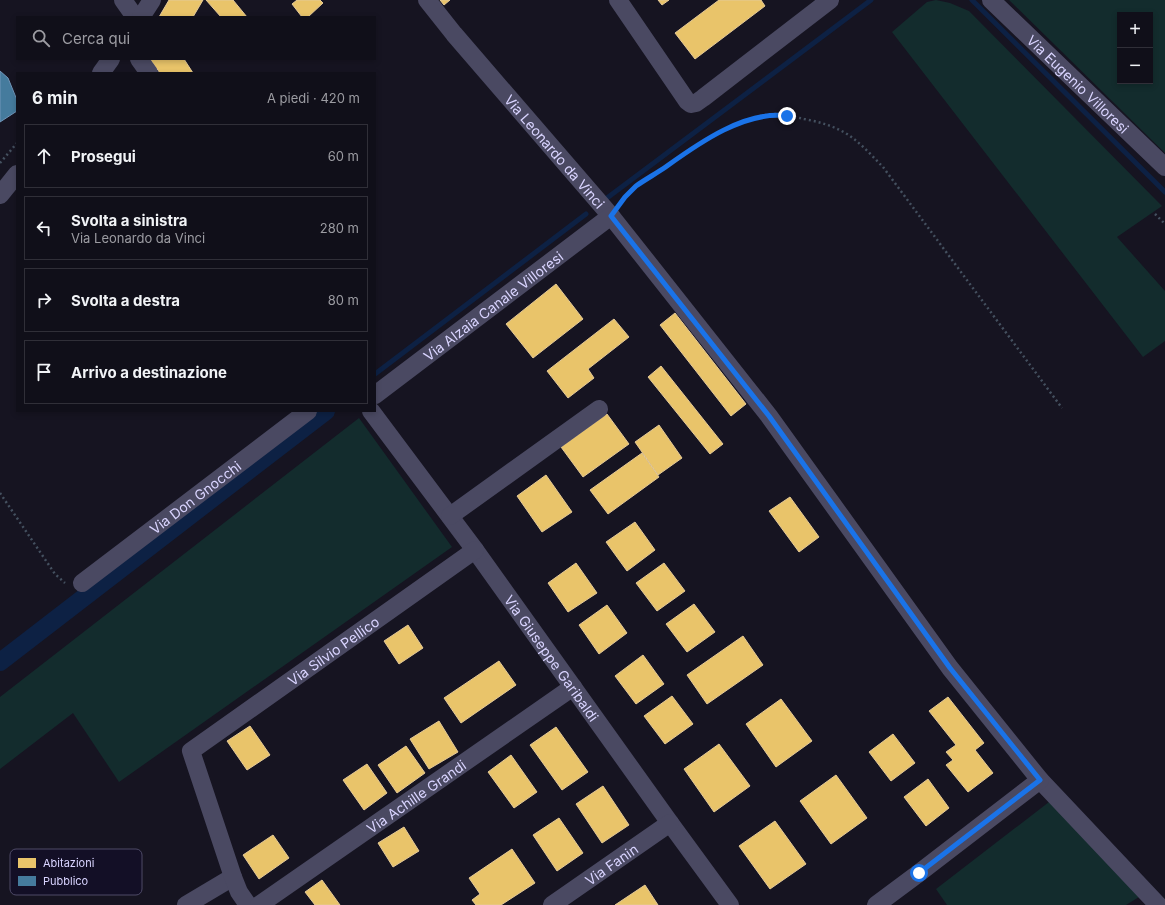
<!DOCTYPE html>
<html lang="it">
<meta charset="utf-8">
<style>
:root{--surface:#100f19;--page:#191822;--text:#f1f3f6;--muted:#9c9ca2;--line:#302f38}
body{margin:0;font-family:Inter,sans-serif;background:var(--page);color:var(--text)}
.controls{position:absolute;right:12px;top:12px;display:grid;overflow:hidden;border-radius:0px;box-shadow:0 2px 6px #0003}
.controls button{width:36px;height:36px;display:grid;place-items:center;padding:0;border:0;border-bottom:1px solid var(--line);background:var(--surface);color:var(--text);font:20px sans-serif}
.stop{position:absolute;width:12px;height:12px;margin:-9px;border:3px solid #1a73e8;border-radius:50%;background:#fff}
.stop.end{background:#1a73e8;border-color:#fff;box-shadow:0 1px 4px #0008}
.list{margin:0;padding:0;list-style:none}
h2{display:flex;justify-content:space-between;align-items:center;height:52px;margin:0;padding:0 16px;font-size:17px}
h2 small{font-size:13px;font-weight:400;color:var(--muted)}
.list li{display:grid;grid-template-columns:26px 1fr auto;gap:12px;align-items:center;box-sizing:border-box;height:64px;margin:0 8px 8px;padding:0 8px;border:1px solid var(--line);border-radius:0px}
.list b{display:block;font-size:15px;white-space:nowrap}
.list p{margin:0;font-size:13px;white-space:nowrap;color:var(--muted)}
.list em{font-size:13px;font-style:normal;color:var(--muted)}
.icon{flex:none;width:22px;height:22px;fill:none;stroke:currentColor;stroke-width:2;stroke-linecap:round;stroke-linejoin:round}
.map{position:relative;flex:none;width:1165px;height:905px;overflow:hidden}
.search{position:absolute;background:var(--surface);box-shadow:0 2px 6px #0003;left:16px;top:16px;width:360px;height:44px;display:flex;align-items:center;gap:10px;box-sizing:border-box;padding:0 14px;border-radius:0px;color:var(--muted);font-size:15px}
.panel{position:absolute;background:var(--surface);box-shadow:0 2px 6px #0003;left:16px;top:72px;width:360px;height:340px;border-radius:0px}
.map>svg:first-child{display:block}
.green{fill:#132c2d;fill-rule:evenodd}
.homes{fill:#e9c46a;stroke:#e4c997}
.public{fill:#457b9d;stroke:#7196ba}
.lines{fill:none;stroke-linecap:round;stroke-linejoin:round}
.stream{stroke:#0d2144;stroke-width:5}
.canal{stroke:#0d2144;stroke-width:18}
.path{stroke:#44505f;stroke-width:2.5;stroke-dasharray:2 3;stroke-linecap:butt}
.minor{stroke:#4a4962;stroke-width:18}
.route{stroke:#1a73e8;stroke-width:5}
.labels{text-anchor:middle;dominant-baseline:central;stroke-width:4;stroke-linejoin:round;paint-order:stroke}
.street-label{font-size:14px;fill:#d9d4ff;stroke:#130f26}
.key{fill:#130f26;stroke:#4e4a67;stroke-width:1}
.key-label{font-size:11px;fill:#d9d4ff}
</style>
<div class="map">
<svg width="1165" height="905" viewBox="0 0 1165 905">
<rect width="100%" height="100%" fill="#161421"/>
<path class="green" d="M936 0 950 3 969 11 1162 206 1117 237 1165 291V341L1143 357 892 32 927 2Z
M1009 0H1165V153ZM1120 15H1150V81H1120Z
M359 418 452 547 119 782 73 713 0 769V697Z
M1049 802 1139 897 1126 905H947L936 889Z"/>
<path class="homes" d="M169 0H203L193 17H159Z
M206 0H233L247 17H221Z
M297 0H320L323 3 308 17H302L292 4Z
M440 0H450L444 5Z
M658 0H669L662 5Z
M719 0H761L765 6 695 59 675 33Z
M150 59H184L193 73H160Z
M556 284 583 319 533 358 506 324Z
M675 313 746 404 731 416 660 325Z
M614 319 629 337 588 369 594 378 568 398 547 371Z
M661 366 723 444 710 454 648 377Z
M607 414 629 444 583 477 561 447Z
M659 425 682 458 658 475 635 442Z
M642 453 659 477 608 514 590 490Z
M546 475 572 512 542 532 517 496Z
M790 497 819 537 799 552 769 511Z
M635 522 655 550 627 571 606 542Z
M576 563 597 593 568 612 548 583Z
M664 563 685 591 657 611 636 583Z
M694 604 715 632 687 652 666 624Z
M607 605 627 633 599 654 579 625Z
M408 625 423 648 399 664 384 641Z
M743 636 763 665 707 704 687 675Z
M643 655 664 684 636 704 615 676Z
M499 661 516 685 461 723 444 698Z
M672 696 693 724 665 744 644 716Z
M948 697 984 743 975 750 993 773 968 792 946 765 953 760 946 752 956 745 929 711Z
M781 699 812 741 776 767 746 724Z
M439 721 458 752 429 769 410 739Z
M250 726 270 755 247 770 227 741Z
M556 727 588 772 562 790 530 745Z
M893 734 915 763 891 781 869 752Z
M719 744 750 786 714 812 684 769Z
M406 746 425 773 397 793 378 765Z
M511 755 537 792 514 808 488 772Z
M367 764 387 793 364 810 343 780Z
M836 775 867 818 831 844 800 801Z
M928 779 949 808 926 826 904 797Z
M603 786 629 825 602 843 576 804Z
M559 818 583 853 557 871 533 835Z
M775 821 806 864 770 889 739 846Z
M404 827 419 851 393 867 378 843Z
M273 835 289 858 259 879 243 855Z
M512 849 535 883 501 905H476L472 900 480 894 469 878Z
M322 880 340 905H315L305 892Z
M645 885 658 905H615Z"/>
<path class="public" d="M0 71 8 78 17 100V111L0 122Z"/>
<g class="lines">
<path class="stream" d="M972 0 1165 192
M607 198 871 0
M375 374 586 214"/>
<path class="canal" d="M0 662 326 411"/>
<path class="path" d="M0 163 17 143
M621 203C633 185 651 178 668 165 695 145 740 116 774 114 784 114 795 117 804 119 820 122 834 126 847 134 861 143 872 156 883 167L1062 408
M1155 214 1165 224
M0 493 55 574 65 583"/>
<g class="minor">
<path d="M123 0 135 17"/>
<path id="s1" d="M427 0 454 34 611 216 769 416 950 668 1040 780 1158 905"/>
<path d="M618 0 687 101 691 104 696 103 703 98 830 0"/>
<path id="s2" d="M991 0 1165 167"/>
<path d="M141 17 152 0"/>
<path d="M139 59 149 73"/>
<path d="M101 73 111 59"/>
<path d="M0 195 17 174"/>
<path id="s3" d="M375 395 611 216"/>
<path id="s4" d="M371 411 475 550 670 823 730 905"/>
<path d="M450 516 599 409"/>
<path id="s5" d="M82 583 308 411"/>
<path d="M186 905 233 877"/>
<path id="s6" d="M248 905 239 892 233 877 191 751 475 550"/>
<path id="s7" d="M259 905 573 687"/>
<path id="s8" d="M552 905 670 823"/>
<path d="M876 905 919 873 1040 780"/>
</g>
</g>
<g class="lines">
<path class="route" d="M787 116C746 110 699 143 667 166 657 173 646 179 636 186L625 197 611 216 769 416 950 668 1040 780 919 873"/>
</g>
<g class="labels">
<g class="street-label">
<text stroke="none"><textPath href="#s2" startOffset="121">Via Eugenio Villoresi</textPath></text>
<text stroke="none"><textPath href="#s1" startOffset="198">Via Leonardo da Vinci</textPath></text>
<text stroke="none"><textPath href="#s3" startOffset="148">Via Alzaia Canale Villoresi</textPath></text>
<text stroke="none"><textPath href="#s5" startOffset="142">Via Don Gnocchi</textPath></text>
<text stroke="none"><textPath href="#s6" startOffset="339">Via Silvio Pellico</textPath></text>
<text stroke="none"><textPath href="#s4" startOffset="306">Via Giuseppe Garibaldi</textPath></text>
<text stroke="none"><textPath href="#s7" startOffset="191">Via Achille Grandi</textPath></text>
<text stroke="none"><textPath href="#s8" startOffset="72">Via Fanin</textPath></text>
</g>
</g>
<rect x="10" y="849" width="132" height="46" rx="6" class="key"/>
<rect x="18" y="858" width="18" height="10" fill="#e9c46a"/>
<rect x="18" y="876" width="18" height="10" fill="#457b9d"/>
<g class="key-label">
<text x="43" y="867">Abitazioni</text>
<text x="43" y="885">Pubblico</text>
</g>
</svg>
<div class="controls">
<button>+</button>
<button>−</button>
</div>
<div class="stop" style="left:919px;top:873px"></div>
<div class="stop end" style="left:787px;top:116px"></div>
<div class="search"><svg class="icon" aria-label="search" viewBox="0 0 24 24"><circle cx="10" cy="10" r="6"/><path d="M15 15l6 6"/></svg>Cerca qui</div>
<section class="panel">
<h2>6 min<small>A piedi · 420 m</small></h2>
<ul class="list">
<li><svg class="icon" aria-label="ahead" viewBox="0 0 24 24"><path d="M12 20V5M6 11l6-6 6 6"/></svg><div><b>Prosegui</b></div><em>60 m</em></li>
<li><svg class="icon" aria-label="left" viewBox="0 0 24 24"><path d="M17 20v-9H6M10 6l-5 5 5 5"/></svg><div><b>Svolta a sinistra</b><p>Via Leonardo da Vinci</p></div><em>280 m</em></li>
<li><svg class="icon" aria-label="right" viewBox="0 0 24 24"><path d="M7 20v-9h11M14 6l5 5-5 5"/></svg><div><b>Svolta a destra</b></div><em>80 m</em></li>
<li><svg class="icon" aria-label="arrive" viewBox="0 0 24 24"><path d="M6 21V4h12l-3 4 3 4H6"/></svg><div><b>Arrivo a destinazione</b></div></li>
</ul>
</section>
</div>
